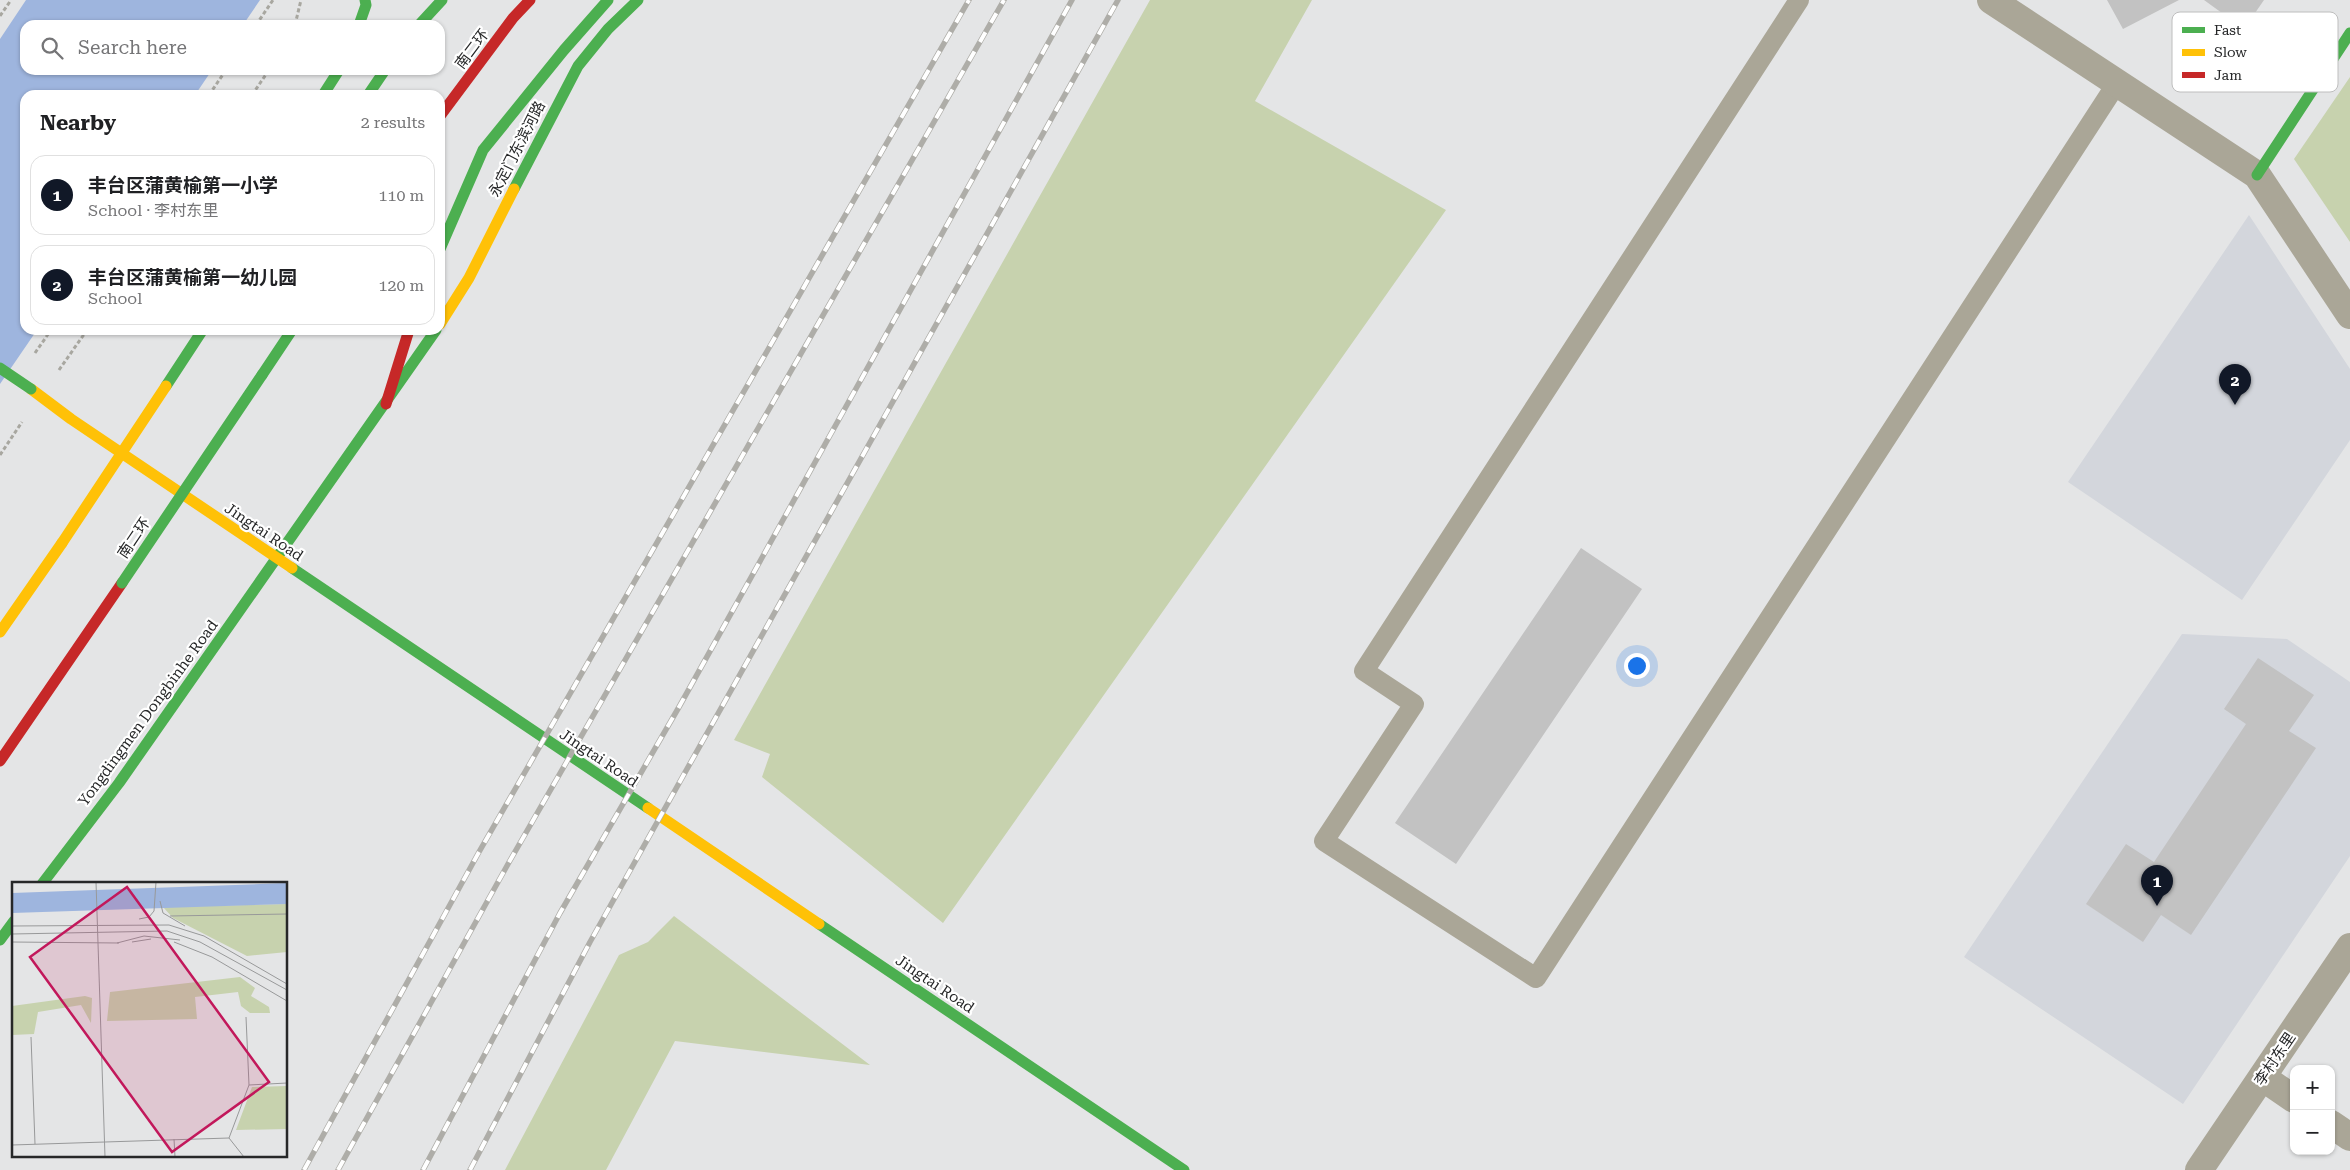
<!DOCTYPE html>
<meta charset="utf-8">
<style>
:root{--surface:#fff;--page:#f6f6f6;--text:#202124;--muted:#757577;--line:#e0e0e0;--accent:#111827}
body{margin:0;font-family:"Roboto Serif","Noto Sans SC",serif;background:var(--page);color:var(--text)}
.controls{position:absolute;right:15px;bottom:15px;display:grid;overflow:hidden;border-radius:10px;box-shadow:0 1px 4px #0004}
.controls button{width:45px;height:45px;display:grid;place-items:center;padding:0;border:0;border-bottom:1px solid var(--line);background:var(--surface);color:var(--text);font:25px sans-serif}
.you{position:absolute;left:1636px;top:665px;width:18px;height:18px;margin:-12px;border:4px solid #fff;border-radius:50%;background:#1a73e8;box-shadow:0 0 0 8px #1a73e833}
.badge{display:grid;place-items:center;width:32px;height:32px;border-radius:50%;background:var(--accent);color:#fff;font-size:16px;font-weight:700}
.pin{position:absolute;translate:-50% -41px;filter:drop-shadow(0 1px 2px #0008)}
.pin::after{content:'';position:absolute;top:26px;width:18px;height:15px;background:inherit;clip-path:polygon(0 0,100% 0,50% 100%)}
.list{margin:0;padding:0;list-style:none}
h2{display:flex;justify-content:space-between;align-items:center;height:65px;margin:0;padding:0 20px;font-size:21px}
h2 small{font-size:16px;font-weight:400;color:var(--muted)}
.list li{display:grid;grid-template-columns:32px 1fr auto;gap:15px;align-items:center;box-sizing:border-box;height:80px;margin:0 10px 10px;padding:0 10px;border:1px solid var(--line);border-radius:15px}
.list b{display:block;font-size:19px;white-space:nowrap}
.list p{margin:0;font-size:16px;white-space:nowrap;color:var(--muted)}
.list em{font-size:16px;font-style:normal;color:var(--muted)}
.icon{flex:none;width:28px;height:28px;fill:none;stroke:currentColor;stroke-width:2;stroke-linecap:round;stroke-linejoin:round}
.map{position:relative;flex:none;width:2350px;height:1170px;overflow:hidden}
.search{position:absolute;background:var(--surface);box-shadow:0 1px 4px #0004;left:20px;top:20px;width:425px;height:55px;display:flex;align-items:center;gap:12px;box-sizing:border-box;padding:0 18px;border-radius:15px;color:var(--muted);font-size:19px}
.panel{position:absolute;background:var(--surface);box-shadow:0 1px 4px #0004;left:20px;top:90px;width:425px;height:245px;border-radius:15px}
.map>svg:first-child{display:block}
.built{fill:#d3d6dc}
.green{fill:#c7d2ae}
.water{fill:#9eb5de}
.building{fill:#c2c2c2}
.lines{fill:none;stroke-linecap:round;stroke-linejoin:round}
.path{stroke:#a8a7a0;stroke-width:3;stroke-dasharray:4 2.5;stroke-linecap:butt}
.lane{stroke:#aaa697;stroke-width:20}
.street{stroke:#aaa697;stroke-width:28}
.fast{stroke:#4caf50;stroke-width:11}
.slow{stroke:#ffc107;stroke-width:11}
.jam{stroke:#c62828;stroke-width:11}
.rail-casing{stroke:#aeada8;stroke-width:5.5}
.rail{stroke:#fff;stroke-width:4;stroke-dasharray:11;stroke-linecap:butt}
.fast-bridge{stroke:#4caf50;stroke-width:11}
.slow-bridge{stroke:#ffc107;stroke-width:11}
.labels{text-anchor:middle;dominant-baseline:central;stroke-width:4.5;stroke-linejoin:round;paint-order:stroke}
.street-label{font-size:15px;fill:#262728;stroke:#fff}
.inset-road{fill:none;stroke:#98999a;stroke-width:1}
.view{fill:#c2185b;fill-opacity:0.15;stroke:#c2185b;stroke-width:2.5}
.inset-edge{fill:none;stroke:#262728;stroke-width:2.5}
.key{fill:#fff;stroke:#bebebe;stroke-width:1}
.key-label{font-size:14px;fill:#262728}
</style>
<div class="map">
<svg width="2350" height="1170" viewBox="0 0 2350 1170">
<rect width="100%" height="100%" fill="#e4e5e6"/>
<path class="built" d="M2249 215 2350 369V440L2242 600 2068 482Z
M2182 634 2287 639 2350 682V856L2183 1104 1964 957Z"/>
<path class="green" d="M1150 0H1312L1255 101 1446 210 943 923 762 777 770 754 734 740Z
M2350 77V242L2294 159Z
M674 916 870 1065 675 1041 606 1170H505L619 955 648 942Z"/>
<path class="water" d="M26 0H260L243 25H25V70H212L195 95H25V330H37L0 384V39Z"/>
<path class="building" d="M2107 0H2179L2123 29Z
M2204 0H2264L2244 29Z
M1581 548 1642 589 1456 864 1395 823Z
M2258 658 2314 695 2289 731 2316 748 2191 935 2161 915 2143 942 2086 904 2126 844 2154 862 2246 724 2224 709Z"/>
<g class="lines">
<path class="path" d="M0 16 11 0
M256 25 273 0
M295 25 301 0
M209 95 226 70
M252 95 269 70
M35 353 51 330
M59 370 87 330
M0 455 22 422"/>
<path class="lane" d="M1799 0 1364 671 1414 704 1324 841 1536 978 2117 83"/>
<path class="street" d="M1991 0 2257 175 2350 315
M2262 1077 2294 1099
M2331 1124 2350 1137
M2199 1170 2350 947"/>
<path class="fast" d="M359 25 366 5 365 0
M419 25 442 0
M323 95 339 70
M368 95 385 70
M2257 175 2350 33
M514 189 578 66 608 29 638 0
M440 249 483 150 564 50 608 0
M262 375 292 330
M292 568 648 808
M42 884 119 783 436 330
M819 924 1184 1170
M0 940 14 921"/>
<path class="slow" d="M440 324 469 278 514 189
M31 389 71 419 292 568
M0 632 62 543
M648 808 819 924"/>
<path class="jam" d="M440 116 513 18 530 0
M386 404 409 330
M0 761 122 583"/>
<g class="rail-casing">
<path id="rail" d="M304 1170 479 852 969 0
M338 1170 508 864 1004 0
M423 1170 560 913 679 707 1072 0
M470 1170 590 942 1118 0"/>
</g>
<use href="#rail" class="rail"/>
<path class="fast-bridge" d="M0 368 31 389
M166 386 202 331
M122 583 262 375"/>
<path class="slow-bridge" d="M62 543 166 386"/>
</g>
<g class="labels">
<g class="street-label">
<text transform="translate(472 49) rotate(-53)">南二环</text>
<text transform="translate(517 149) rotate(-63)">永定门东滨河路</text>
<text transform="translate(264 532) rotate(34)">Jingtai Road</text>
<text transform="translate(134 538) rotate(-56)">南二环</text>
<text transform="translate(148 713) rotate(-54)">Yongdingmen Dongbinhe Road</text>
<text transform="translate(599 758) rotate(34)">Jingtai Road</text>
<text transform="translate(935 984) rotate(34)">Jingtai Road</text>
<text transform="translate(2275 1059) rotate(-56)">李村东里</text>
</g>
</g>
<g transform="translate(12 882)">
<rect width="275" height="275" fill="#e4e5e6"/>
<path d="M275 22V70L235 74 161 36 151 25ZM228 95 243 106 239 114 257 125 258 131H238L229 124 226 110 183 115 185 137 95 139 98 110ZM73 114 80 116 79 141 69 123 26 130 22 152 0 153V124ZM275 204V247L224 248 240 205Z" fill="#c7d2ae"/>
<path d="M275 1V22L0 31V11Z" fill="#9eb5de"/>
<path class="inset-road" d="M84 0 93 275M148 19 151 31 173 44M158 34 275 32M127 37 137 35 142 29 144 0M0 44 157 43 192 54 275 102M0 52 155 49 188 60 275 108M0 60 107 61M120 60 139 57M162 60 200 75 275 119M105 61 132 54 168 58M19 155 23 262M237 203 275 201M162 257 163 275M0 263 217 256M232 275 217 256 237 203 234 135"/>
<path class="view" d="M115 5 257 200 160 270 18 75Z"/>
<rect width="275" height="275" class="inset-edge"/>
</g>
<rect x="2172" y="12" width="166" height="80" rx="8" class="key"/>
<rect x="2182" y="27" width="23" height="6" fill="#4caf50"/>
<rect x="2182" y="49" width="23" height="7" fill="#ffc107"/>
<rect x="2182" y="72" width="23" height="6" fill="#c62828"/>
<g class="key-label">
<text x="2214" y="35">Fast</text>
<text x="2214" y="57">Slow</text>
<text x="2214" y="80">Jam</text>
</g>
</svg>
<div class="controls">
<button>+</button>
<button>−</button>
</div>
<div class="you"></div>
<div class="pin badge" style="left:2157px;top:906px">1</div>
<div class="pin badge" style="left:2235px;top:405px">2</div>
<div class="search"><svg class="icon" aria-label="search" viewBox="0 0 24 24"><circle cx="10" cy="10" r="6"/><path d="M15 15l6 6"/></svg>Search here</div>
<section class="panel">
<h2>Nearby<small>2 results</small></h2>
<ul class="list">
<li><span class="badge">1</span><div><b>丰台区蒲黄榆第一小学</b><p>School · 李村东里</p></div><em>110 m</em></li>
<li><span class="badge">2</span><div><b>丰台区蒲黄榆第一幼儿园</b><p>School</p></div><em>120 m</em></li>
</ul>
</section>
</div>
